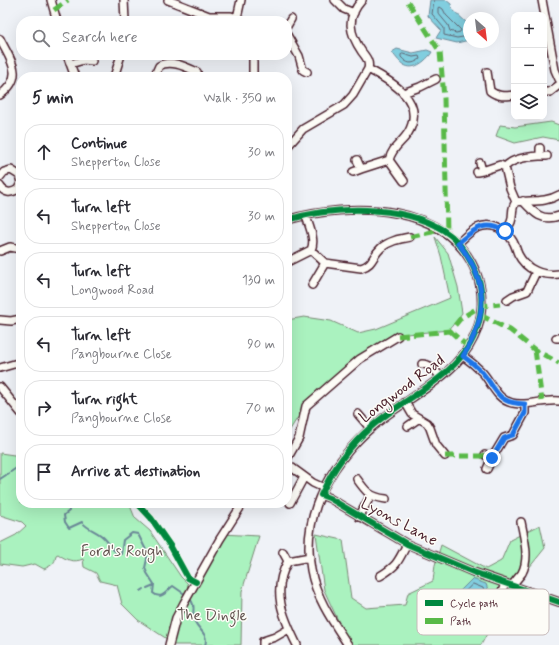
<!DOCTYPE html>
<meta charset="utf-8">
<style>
:root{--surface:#fff;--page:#f2f2f3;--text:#2b2b33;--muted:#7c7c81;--line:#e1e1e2}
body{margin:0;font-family:Mynerve,sans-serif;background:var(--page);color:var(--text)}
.controls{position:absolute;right:12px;top:12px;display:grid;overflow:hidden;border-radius:8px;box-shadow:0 4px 16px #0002}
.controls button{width:36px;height:36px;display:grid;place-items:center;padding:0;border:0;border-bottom:1px solid var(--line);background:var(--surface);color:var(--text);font:20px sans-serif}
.compass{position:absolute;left:463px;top:12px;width:36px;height:36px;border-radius:50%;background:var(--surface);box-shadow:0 4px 16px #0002;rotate:152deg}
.stop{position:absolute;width:12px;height:12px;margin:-9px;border:3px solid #1a73e8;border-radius:50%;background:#fff}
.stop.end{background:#1a73e8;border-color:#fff;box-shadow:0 1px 4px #0008}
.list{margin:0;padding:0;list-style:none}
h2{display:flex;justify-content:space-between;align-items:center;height:52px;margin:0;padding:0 16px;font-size:17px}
h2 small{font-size:13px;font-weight:400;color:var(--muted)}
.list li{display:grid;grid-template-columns:26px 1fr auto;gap:12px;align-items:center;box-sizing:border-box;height:56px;margin:0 8px 8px;padding:0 8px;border:1px solid var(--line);border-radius:16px}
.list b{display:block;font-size:15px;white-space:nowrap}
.list p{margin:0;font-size:13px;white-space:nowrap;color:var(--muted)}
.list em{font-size:13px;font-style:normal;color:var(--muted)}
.icon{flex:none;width:22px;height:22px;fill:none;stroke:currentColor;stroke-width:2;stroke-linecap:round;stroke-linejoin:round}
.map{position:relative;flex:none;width:559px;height:645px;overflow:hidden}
.search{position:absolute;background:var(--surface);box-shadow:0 4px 16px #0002;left:16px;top:16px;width:276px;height:44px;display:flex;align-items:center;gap:10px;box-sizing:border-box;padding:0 14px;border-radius:16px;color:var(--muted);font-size:15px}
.panel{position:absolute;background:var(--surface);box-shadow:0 4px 16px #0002;left:16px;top:72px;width:276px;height:436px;border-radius:16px}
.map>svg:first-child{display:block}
.green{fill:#aaf2bf;stroke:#7a8875}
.water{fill:#81cedf;stroke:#6b8897}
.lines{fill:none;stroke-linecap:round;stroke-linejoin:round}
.shore{stroke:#606573;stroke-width:1}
.stream{stroke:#6b8897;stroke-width:2}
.minor-casing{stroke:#4a1f2b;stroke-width:10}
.minor{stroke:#fdfcf7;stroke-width:7}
.quiet{stroke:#58b947;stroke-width:5;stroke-dasharray:10 5;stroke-linecap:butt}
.cycleway-casing{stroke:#fdfcf7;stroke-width:8}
.cycleway{stroke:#00873e;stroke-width:6}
.route{stroke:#1a73e8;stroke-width:5}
.labels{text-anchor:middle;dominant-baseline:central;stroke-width:3;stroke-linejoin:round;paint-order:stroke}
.street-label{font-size:16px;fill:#4a1f2b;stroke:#fdfcf7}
.park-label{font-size:16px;fill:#625450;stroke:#fdfcf7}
.key{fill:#fdfcf7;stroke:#c7baba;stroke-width:1}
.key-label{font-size:11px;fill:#4a1f2b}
</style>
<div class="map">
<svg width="559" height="645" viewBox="0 0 559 645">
<rect width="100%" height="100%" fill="#eff2f7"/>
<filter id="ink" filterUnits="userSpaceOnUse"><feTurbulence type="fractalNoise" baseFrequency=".025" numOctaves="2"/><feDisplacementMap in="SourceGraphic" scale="8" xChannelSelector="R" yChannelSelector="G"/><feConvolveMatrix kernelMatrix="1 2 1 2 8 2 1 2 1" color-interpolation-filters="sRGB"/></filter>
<g filter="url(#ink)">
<path class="green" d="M551 122 559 125V140L543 137 515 143 496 136 500 125 515 127Z
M435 237 448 253 458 287 462 313 449 330 396 335 306 404 288 433 287 432V320L304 317 331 321 358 333 376 329 450 298 441 256Z
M0 453 21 456V503H129L135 518 150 531 181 577 188 584 186 594 173 620 167 639 138 620 122 604 117 585 100 581 96 573 84 567 83 559C74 563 66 560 58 554L56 555C55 564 52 565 44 569L35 564 22 567 0 564V543L16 535 26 526 22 522 0 515Z
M540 525 545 548 508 594 481 645H352L342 629 324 590 316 534 343 540 351 598 366 608 405 605 408 593 433 581 435 565 441 545 486 569 501 561 510 540Z
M221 534 259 536 242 591 241 645H168L177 620Z"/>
<path class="water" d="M430 0H446L451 4 452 9 468 24 469 27V40L457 43 436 38 441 30 428 16Z
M397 49 413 53 427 50 432 52C430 56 427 58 424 61 409 73 401 65 392 52Z
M472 579 486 584 490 595 485 604 473 605 455 601 459 592Z"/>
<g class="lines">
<path class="shore" d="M434 0 432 14 444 28V35L457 38 469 36
M440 7 443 9 446 15 461 30 460 32 456 33 450 31 448 25 438 13V8Z
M403 54 413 57 419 56 420 59C412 65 407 64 401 57V55Z
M473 584 483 588 485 595 482 600 473 601 462 598 463 594Z"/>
<path class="stream" d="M0 479 21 465
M68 503 69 511 64 515 65 522 69 528 82 522C88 530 98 531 105 539 111 545 112 552 121 554L123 540 132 533 138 534 147 552V559L145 568 147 573 154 584 153 593C162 601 167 590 173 586L186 595
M147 588 154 585
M141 591 144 589
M189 598C198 607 190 613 195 622 199 630 209 635 205 645"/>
<g class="minor-casing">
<path id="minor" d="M51 0 57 21
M124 0 125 21
M168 0 209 16H231L237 18 241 21
M335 0 344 9 354 13
M542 0 555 70 559 79
M237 18 241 0
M287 26 291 19
M287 35 299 56 303 70 307 72
M0 39C10 60 26 76 0 95
M67 55 75 77
M70 64 84 60 92 61
M487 72 490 91C498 97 504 96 514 95
M114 77 121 55
M154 77 159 66C171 59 186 67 197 72
M253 77V55
M544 92H550L559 85
M403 93 420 87 436 79
M287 147 303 129 344 105 353 95 368 69C370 62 366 57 362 52 349 33 346 18 362 0
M540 148V156H547
M389 160 404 181
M505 167 510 188 516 202C510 209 514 215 511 222 510 225 507 228 505 231
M361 169 389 160C393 146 401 144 408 133 427 101 391 81 368 69
M482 171 500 165 505 167C513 158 528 157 540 156
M353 172 361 169 357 160
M477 172 482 171 480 163
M0 177 4 172 11 170 19 175 21 183 18 189C11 194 4 193 0 186
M523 201C534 213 542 222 559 216
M516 202C532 200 545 203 559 195
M287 220C350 202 450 201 477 275 484 293 483 319 474 337 458 371 424 389 394 410 343 445 299 505 311 570 316 598 333 622 348 645
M458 243C464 238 470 231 477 228 491 222 505 228 512 240 515 244 516 249 518 254 526 270 542 276 559 274
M311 250 325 263 361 268C374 264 372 256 381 248 389 241 399 239 410 237
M0 251 10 247 21 249
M287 262 311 250C316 240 309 226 306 216
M312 285 325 263
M507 300 513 296 527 291 536 272
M0 320 11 321 21 319
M556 338H559
M463 356C470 361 476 366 482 372 492 383 496 399 512 403 526 407 544 399 559 401
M422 364C431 364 435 371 441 377
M0 368 21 362
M0 387 21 413
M405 402 412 414 427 423 430 428 436 445 445 456
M358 414 370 428
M408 426 418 419
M485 455 492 458 487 469
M492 458 504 438 513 435 525 413V404
M287 459 299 438 306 406 360 359 398 336
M287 464 313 483 324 488
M357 479C366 492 370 497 386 499
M321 495 329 498 407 544 473 572 559 602
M290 503 304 477
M359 517 371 495
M283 552 288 561
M380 576C397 566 398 562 407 544
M512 586C515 581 519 577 522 573 530 558 524 538 521 522
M502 592 505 583
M169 645 176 618 184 603 220 539 243 503
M263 645V641L275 637 289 629
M297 645C283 617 271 591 288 561L310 557"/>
</g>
<use href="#minor" class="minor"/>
<path class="quiet" d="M408 2 440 52 444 98 447 233
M54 10 68 0
M410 237 432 232 437 227
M480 315 510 330 535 350 559 363
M450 331 468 347
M398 336 450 331 461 318 481 306 500 304
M535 350 542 401
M445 456H482L485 455"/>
<g class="cycleway-casing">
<path id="cycleway" d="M287 220C334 206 400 204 443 230 461 241 471 259 478 278 482 288 482 300 481 310 475 371 411 392 371 427 350 445 333 469 321 495L329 498 407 544 473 572 559 602
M137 503 151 518 171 547 188 578 196 582"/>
</g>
<use href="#cycleway" class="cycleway"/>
</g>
</g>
<g class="lines" filter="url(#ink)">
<path class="route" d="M492 458 504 438 513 435 525 413V404C496 403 498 391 482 372 476 366 470 361 463 356 488 316 489 281 458 243 474 230 484 219 505 231"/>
</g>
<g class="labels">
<g class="street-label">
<text transform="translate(402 389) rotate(-37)">Longwood Road</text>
<text transform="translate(399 522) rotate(28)">Lyons Lane</text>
</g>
<g class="park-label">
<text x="122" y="551">Ford's Rough</text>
<text x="212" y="615">The Dingle</text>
</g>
</g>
<rect x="417" y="589" width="132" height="46" rx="6" class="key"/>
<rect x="425" y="600" width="18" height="6" fill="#00873e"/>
<rect x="425" y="618" width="18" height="6" fill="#58b947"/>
<g class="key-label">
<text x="450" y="607">Cycle path</text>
<text x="450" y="625">Path</text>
</g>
</svg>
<div class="controls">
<button>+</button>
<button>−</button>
<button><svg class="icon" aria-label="layers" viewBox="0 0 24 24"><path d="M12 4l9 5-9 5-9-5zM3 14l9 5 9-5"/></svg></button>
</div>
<svg class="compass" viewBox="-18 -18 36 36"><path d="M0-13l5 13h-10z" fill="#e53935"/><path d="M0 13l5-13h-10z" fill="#7c7c81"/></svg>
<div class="stop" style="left:505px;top:231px"></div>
<div class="stop end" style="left:492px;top:458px"></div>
<div class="search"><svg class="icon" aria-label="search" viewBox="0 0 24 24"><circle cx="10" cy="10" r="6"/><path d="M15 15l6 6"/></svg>Search here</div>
<section class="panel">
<h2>5 min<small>Walk · 350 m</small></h2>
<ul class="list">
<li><svg class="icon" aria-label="ahead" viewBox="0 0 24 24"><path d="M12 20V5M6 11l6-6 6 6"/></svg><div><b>Continue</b><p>Shepperton Close</p></div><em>30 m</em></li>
<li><svg class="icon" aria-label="left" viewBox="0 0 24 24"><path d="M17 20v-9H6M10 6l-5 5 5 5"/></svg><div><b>Turn left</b><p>Shepperton Close</p></div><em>30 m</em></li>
<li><svg class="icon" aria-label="left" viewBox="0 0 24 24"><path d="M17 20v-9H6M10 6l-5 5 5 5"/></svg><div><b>Turn left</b><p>Longwood Road</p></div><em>130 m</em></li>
<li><svg class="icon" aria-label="left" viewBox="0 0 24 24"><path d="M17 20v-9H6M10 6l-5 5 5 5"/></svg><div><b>Turn left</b><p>Pangbourne Close</p></div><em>90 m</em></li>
<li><svg class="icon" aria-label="right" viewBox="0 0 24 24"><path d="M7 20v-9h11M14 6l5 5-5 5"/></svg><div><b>Turn right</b><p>Pangbourne Close</p></div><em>70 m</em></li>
<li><svg class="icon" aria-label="arrive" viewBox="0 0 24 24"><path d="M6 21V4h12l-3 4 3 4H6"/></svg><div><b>Arrive at destination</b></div></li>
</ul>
</section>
</div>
